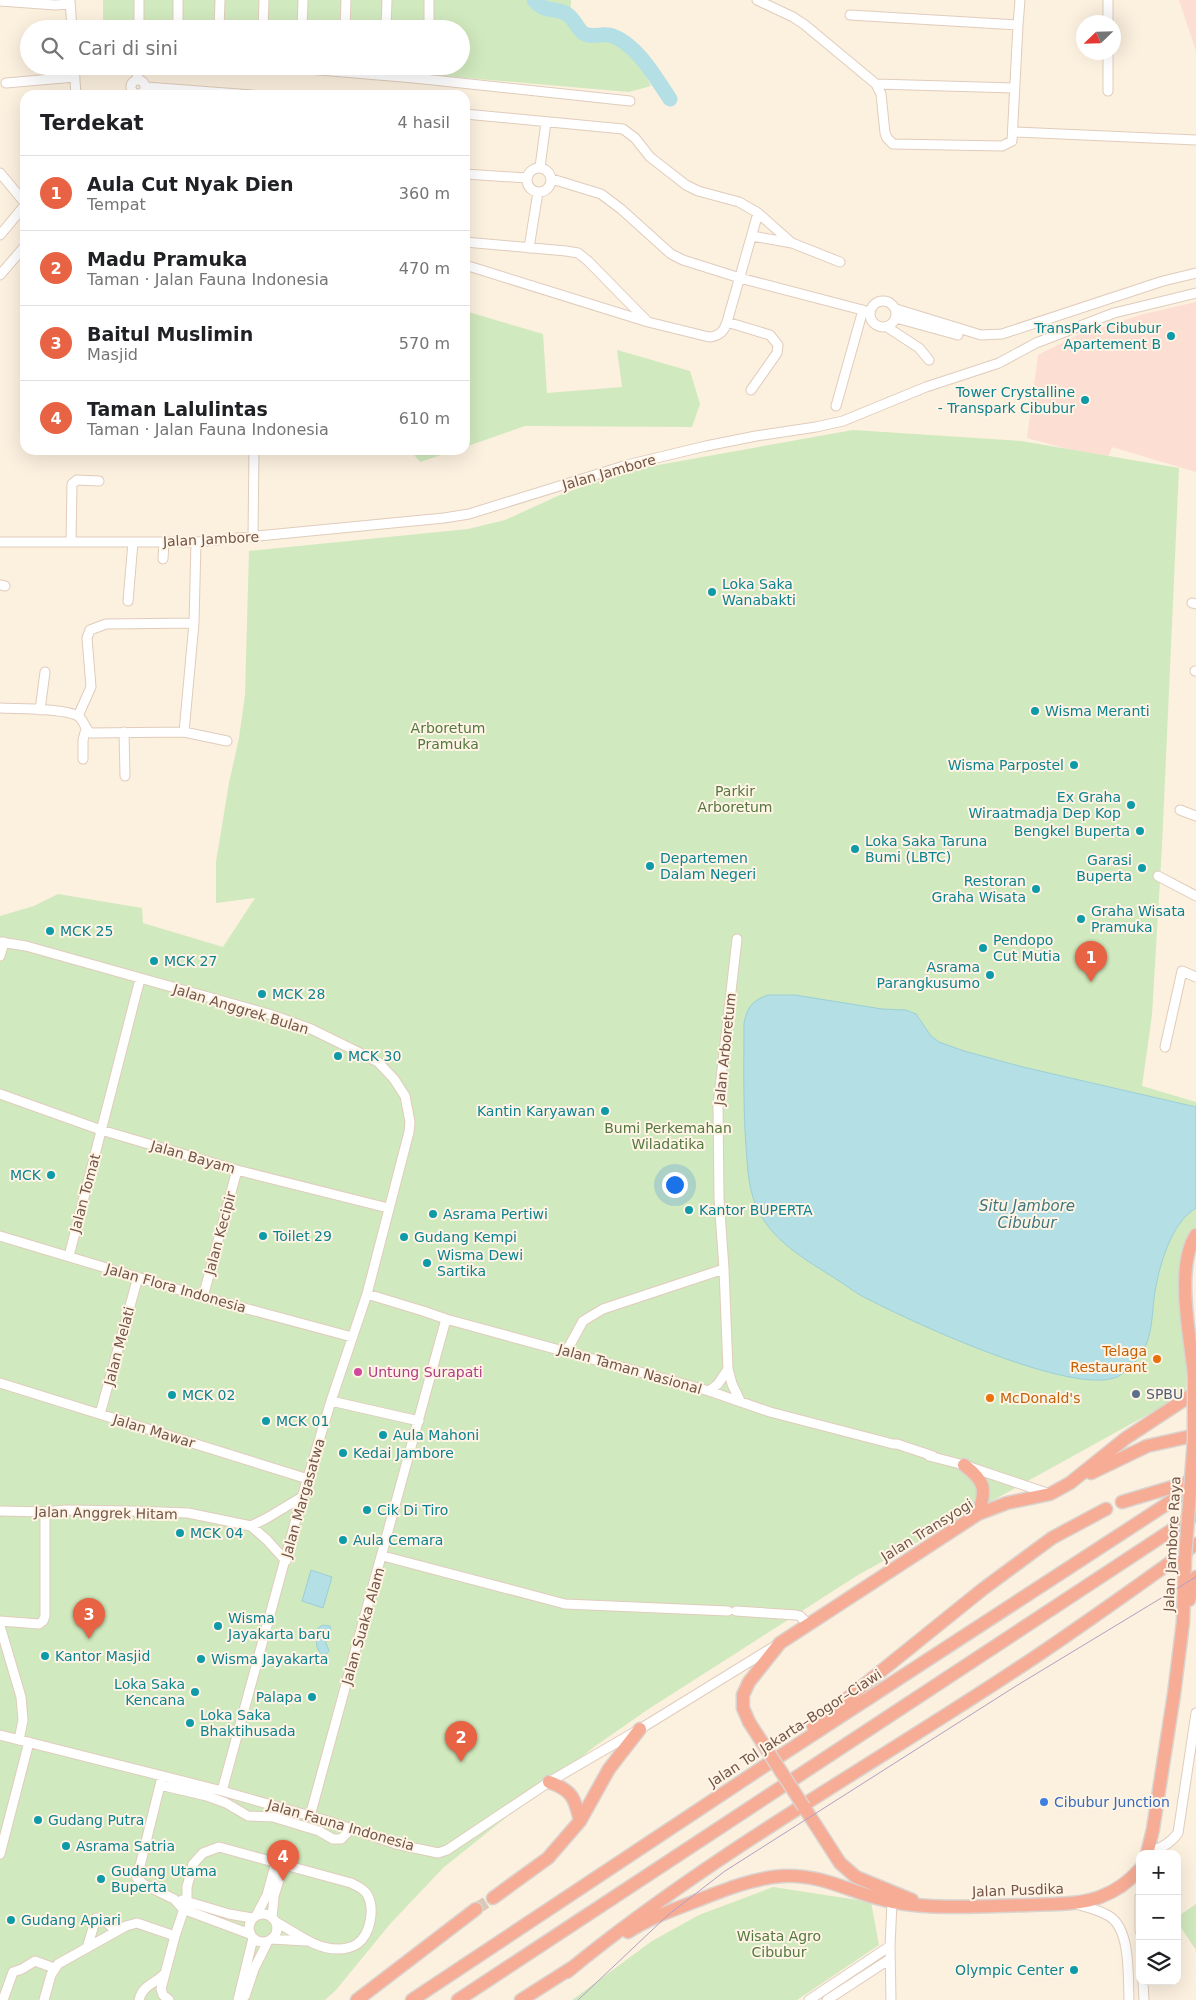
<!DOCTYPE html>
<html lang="id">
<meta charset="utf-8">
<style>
:root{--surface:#fff;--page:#f2f2f2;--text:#202124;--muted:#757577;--line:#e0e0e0;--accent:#e86343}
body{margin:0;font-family:"DejaVu Sans",sans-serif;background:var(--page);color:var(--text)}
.controls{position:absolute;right:15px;bottom:15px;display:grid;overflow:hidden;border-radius:10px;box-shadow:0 5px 20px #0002}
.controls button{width:45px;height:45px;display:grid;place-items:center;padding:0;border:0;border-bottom:1px solid var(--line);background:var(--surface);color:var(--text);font:25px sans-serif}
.compass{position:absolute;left:1076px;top:15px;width:45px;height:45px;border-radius:50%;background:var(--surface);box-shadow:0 5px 20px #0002;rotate:247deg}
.you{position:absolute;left:674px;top:1184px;width:18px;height:18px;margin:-12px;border:4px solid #fff;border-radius:50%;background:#1a73e8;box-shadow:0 0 0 8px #1a73e833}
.badge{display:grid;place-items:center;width:32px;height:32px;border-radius:50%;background:var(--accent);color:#fff;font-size:16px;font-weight:700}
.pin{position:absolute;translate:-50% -41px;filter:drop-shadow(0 1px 2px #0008)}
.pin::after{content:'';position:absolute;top:26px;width:18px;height:15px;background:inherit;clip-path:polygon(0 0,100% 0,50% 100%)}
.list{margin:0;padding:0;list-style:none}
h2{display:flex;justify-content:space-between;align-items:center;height:65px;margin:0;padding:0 20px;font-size:21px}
h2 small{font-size:16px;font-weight:400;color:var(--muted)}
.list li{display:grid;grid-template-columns:32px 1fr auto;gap:15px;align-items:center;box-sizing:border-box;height:75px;padding:0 20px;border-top:1px solid var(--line)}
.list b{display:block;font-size:19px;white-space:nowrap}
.list p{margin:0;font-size:16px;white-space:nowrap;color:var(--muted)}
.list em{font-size:16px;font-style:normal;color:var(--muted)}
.icon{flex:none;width:28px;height:28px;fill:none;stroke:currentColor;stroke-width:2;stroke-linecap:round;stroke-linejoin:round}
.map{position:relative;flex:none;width:1196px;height:2000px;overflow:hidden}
.search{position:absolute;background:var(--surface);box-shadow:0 5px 20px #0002;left:20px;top:20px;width:450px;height:55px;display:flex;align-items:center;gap:12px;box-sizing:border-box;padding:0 18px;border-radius:28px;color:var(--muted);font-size:19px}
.panel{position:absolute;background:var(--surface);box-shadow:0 5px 20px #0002;left:20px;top:90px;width:450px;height:365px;border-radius:15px}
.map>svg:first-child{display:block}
.commercial{fill:#fdded3}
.green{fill:#d1e9be}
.water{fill:#b4dfe5;stroke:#9bcfd7}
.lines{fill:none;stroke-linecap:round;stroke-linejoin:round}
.river{stroke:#b4dfe5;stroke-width:15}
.highway-tunnel{stroke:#dac9b9;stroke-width:12;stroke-dasharray:12 6;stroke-linecap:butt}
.minor-casing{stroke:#e0ccbc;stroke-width:11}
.highway-casing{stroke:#dad3cf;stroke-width:15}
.minor{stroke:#fff;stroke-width:9}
.highway{stroke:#f7ac95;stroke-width:12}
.tram{stroke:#b29fc4;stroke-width:1}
.highway-bridge-casing{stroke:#dad3cf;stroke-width:15;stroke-linecap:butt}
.highway-bridge{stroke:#f7ac95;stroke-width:12}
.culture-dot{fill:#0f9aa8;stroke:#fff4e5;stroke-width:2}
.food-dot{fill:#e8710a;stroke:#fff4e5;stroke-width:2}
.hotel-dot{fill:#d1479c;stroke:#fff4e5;stroke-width:2}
.service-dot{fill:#5c6f8a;stroke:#fff4e5;stroke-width:2}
.shop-dot{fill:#3f7fe0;stroke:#fff4e5;stroke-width:2}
.labels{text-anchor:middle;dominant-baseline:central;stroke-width:4;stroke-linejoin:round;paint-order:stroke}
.culture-label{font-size:14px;fill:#0d838f;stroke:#fff4e5;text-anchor:start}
.street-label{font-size:14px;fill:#725547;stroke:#fff4e5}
.park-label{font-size:14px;fill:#52783f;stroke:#fff4e5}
.food-label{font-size:14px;fill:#c56008;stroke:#fff4e5;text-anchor:end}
.hotel-label{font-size:14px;fill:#b23c85;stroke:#fff4e5;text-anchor:start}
.service-label{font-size:14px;fill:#4e5e75;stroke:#fff4e5;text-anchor:start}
.shop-label{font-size:14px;fill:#366cbe;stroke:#fff4e5;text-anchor:start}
.water-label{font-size:15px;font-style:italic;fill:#3e777f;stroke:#fff4e5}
</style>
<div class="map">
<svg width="1196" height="2000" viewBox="0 0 1196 2000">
<rect width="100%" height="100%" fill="#fcf0df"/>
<path class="commercial" d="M1179 0H1196V51Z
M1196 302V472L1112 447 1107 460 1027 438 1038 355 1080 334 1144 314Z"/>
<path class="green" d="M103 0H571L570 23 633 52 651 86 629 92 329 66H461V29H103Z
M465 311 543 334 547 393 622 387 617 350 690 371 700 404 692 427 525 426 465 447Z
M853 430 1021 441 1179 468 1162 846 1152 1015 1142 1086 1196 1102V1232L1183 1245 1178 1297 1188 1366 1185 1394 858 1575 647 1710 594 1747 443 1868 390 1924 336 1990 325 2000H0V916L34 906 58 894 142 908 143 923 223 947 255 898 216 903V862L229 783 239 738 245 695 249 551 468 529 505 520 560 495 625 471Z
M410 450H456L420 462Z
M773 1887 871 1902 879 1945 797 2000H572L652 1941 699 1915Z
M1196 1904V1950L1177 1922V1917Z"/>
<path class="water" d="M768 995H795L882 1009 906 1010 916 1014 931 1036 939 1042 964 1051 1023 1067 1196 1107V1208C1171 1223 1160 1264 1155 1291 1151 1317 1154 1341 1135 1362 1130 1367 1123 1374 1117 1377 1072 1396 914 1323 870 1300 858 1295 847 1286 836 1279 808 1261 775 1243 759 1212 748 1191 748 1170 746 1147 743 1106 744 1064 744 1023 748 1006 752 1001 768 995Z
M311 1570 332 1577 323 1608 302 1601Z
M323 1625 330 1626 331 1630 325 1640 329 1651 324 1656C314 1650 316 1638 318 1628Z"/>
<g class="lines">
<path class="river" d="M534 0C547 15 556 6 568 15 574 19 577 28 583 33 592 39 603 32 613 36 638 46 655 77 670 99"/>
<path class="highway-tunnel" d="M476 1909 493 1898"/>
<g class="minor-casing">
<path id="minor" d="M70 0 72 29
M139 0V29
M429 0V29
M757 0 793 17 805 25 876 84 881 94 885 133 887 138 893 144 1002 146 1012 141 1018 25 850 15
M0 1 55 5 70 4
M1108 22V0
M1018 25 1020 0
M178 29V0
M219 29 220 0
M263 29 264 0
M302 29 303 0
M345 29 346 0
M386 29 387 0
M74 66 76 95
M136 66 138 80
M272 66 414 78 630 101
M131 87a7 7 0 1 1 14 0a7 7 0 1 1-14 0Z
M6 83 75 77
M876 84 1014 88
M146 87 252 95
M1108 91V52
M465 114 623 129 635 138 650 157 686 185 698 191 739 202 758 213 792 243 840 262
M1014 132 1196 140
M540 167 546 122
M527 180a12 12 0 1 1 24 0a12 12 0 1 1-24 0Z
M0 173 25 203
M465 174 527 178
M552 179 601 194 621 209 671 254 683 260 740 278 870 312
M0 235 25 205
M752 236 792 243
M465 242 566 251 578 253 588 261 646 320
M529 248 538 192
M465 265 648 322 709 337C720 336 724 331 727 322L758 213
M0 275 25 246
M870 314a13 13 0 1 1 26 0a13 13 0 1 1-26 0Z
M896 309 981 335 1002 334 1163 281 1196 273
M896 318 958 335
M727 322 770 335 778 345 777 353 751 390
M887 327 919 348 929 360
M836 406 863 310
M253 537 254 450
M0 542H196L444 518 469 514 627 465 706 446 756 436 816 427 843 421 926 387 999 363 1036 343 1114 313 1196 293
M71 542 72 484 77 480 99 481
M163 559 164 542
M0 585 5 586
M128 601 133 542
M1192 603 1196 604
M1195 671H1196
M0 708C19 709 60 708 76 715 84 718 84 729 91 733L184 732 227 741
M40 710 45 672
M78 716 91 687 87 638 90 630 106 624 194 623
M124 732 125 776
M184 732 194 623 196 542
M83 759V740L86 729
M1180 810 1196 816
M1158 876 1196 896
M737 939 718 1105 719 1198 724 1269 728 1369 732 1384 740 1401
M0 942 26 946 272 1015 311 1029 356 1051 378 1062 394 1079 405 1096 410 1122 409 1132 367 1294 331 1401 302 1497 222 1791
M0 956 4 942
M1165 1047 1182 971 1196 977
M0 1094 101 1130 237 1170 388 1208
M0 1236 203 1297 352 1337
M69 1256 140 979
M367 1294 423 1311 446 1319 709 1391 770 1412 893 1444H897L933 1456
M203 1297 237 1170
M566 1352 583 1321 603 1309 724 1269
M0 1383 308 1479
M709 1391 718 1384 728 1369
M331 1401 419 1421
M100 1414 138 1277
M929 1456 964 1465 1050 1494
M0 1511 45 1512 65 1510 131 1511 188 1513 251 1526 267 1540 286 1561
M251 1526 267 1518 302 1497
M383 1556 565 1604 728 1611
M736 1611 796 1615 800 1616 807 1623
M0 1621 39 1624 43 1621 45 1616V1512
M0 1626 21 1697 23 1720 19 1740
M0 1735 222 1791 328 1821 396 1844 438 1853 447 1850 549 1782 640 1729 775 1646
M162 1777 137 1878 143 1884 174 1899 183 1909 250 1934
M160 1785 207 1796 226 1803 248 1816 273 1817 319 1831 333 1839H341L350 1830
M310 1816 446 1319
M1147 1853C1160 1849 1170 1844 1178 1833L1196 1713
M0 1854 29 1742
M1140 1897V1931
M182 1900 229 1914 252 1918
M1076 1904C1087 1907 1099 1910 1109 1916 1131 1929 1128 1977 1129 2000
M249 1928a14 14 0 1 1 28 0a14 14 0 1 1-28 0Z
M256 1916 267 1895 276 1862
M272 1918 274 1896 284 1864
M271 1939 306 1941
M87 1948 96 1918 105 1921 116 1931
M1143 1981 1144 2000
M245 1996 254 1969 268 1941
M3 2000 13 1972 22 1969 35 1961 54 1968
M44 2000 51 1975 58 1964 126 1926 137 1923 175 1936
M139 2000C143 1984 156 1984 165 1973
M169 2000 163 1995 161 1989 175 1936 187 1900V1887L193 1864 203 1853 219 1847 351 1883C357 1886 363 1888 367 1894 375 1908 371 1934 357 1944 353 1947 344 1949 339 1949 316 1950 295 1932 276 1922
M238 2000 253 1938
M809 2000 890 1946
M827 2000 890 1959
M891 2000 890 1946 892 1902"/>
</g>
<g class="highway-casing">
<path id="highway" d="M1194 1374C1190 1337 1175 1266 1196 1235
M964 1465C985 1481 987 1489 978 1514
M1091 1473 1147 1446 1196 1435
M1122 1502 1196 1480
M1189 1600 1196 1577
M749 1722 743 1708V1695L749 1682 780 1643 978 1514 1007 1503 1050 1494 1070 1483 1126 1438 1196 1392
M813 1726 983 1589 1052 1538 1106 1509
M549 1782C572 1790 575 1798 580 1821
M804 1807 840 1863 856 1877 912 1900
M1147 1854 1153 1829 1174 1694 1183 1622 1185 1558
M493 1898 548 1858 580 1821 609 1769 640 1729
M628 1932C649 1918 673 1910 696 1901 724 1890 753 1878 783 1876 826 1874 854 1895 893 1902 938 1910 984 1906 1029 1905 1053 1904 1078 1905 1100 1897 1116 1891 1129 1882 1140 1869
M567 1972C707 1857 866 1769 1017 1669 1078 1629 1137 1586 1196 1544
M357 2000 476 1909
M412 2000 760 1769 1196 1485
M458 2000 1196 1514
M521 2000 573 1967"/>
</g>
<use href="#minor" class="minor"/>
<use href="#highway" class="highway"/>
<path class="tram" d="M578 2000 668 1915 725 1871 1016 1686 1196 1577"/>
<g class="highway-bridge-casing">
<path id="highway-bridge" d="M1185 1558 1194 1439V1374
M749 1722 804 1807"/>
</g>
<use href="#highway-bridge" class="highway-bridge"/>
</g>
<g class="culture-dot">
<circle cx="1171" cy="336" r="5"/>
<circle cx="1085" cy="400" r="5"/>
<circle cx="712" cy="592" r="5"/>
<circle cx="1035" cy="711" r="5"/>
<circle cx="1074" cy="765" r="5"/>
<circle cx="1131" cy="805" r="5"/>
<circle cx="1140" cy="831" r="5"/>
<circle cx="855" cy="849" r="5"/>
<circle cx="650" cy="866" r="5"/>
<circle cx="1142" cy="868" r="5"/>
<circle cx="1036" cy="889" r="5"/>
<circle cx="1081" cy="919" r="5"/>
<circle cx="50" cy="931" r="5"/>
<circle cx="983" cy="948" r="5"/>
<circle cx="154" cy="961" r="5"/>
<circle cx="990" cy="975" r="5"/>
<circle cx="262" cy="994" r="5"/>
<circle cx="338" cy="1056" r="5"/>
<circle cx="605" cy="1111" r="5"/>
<circle cx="51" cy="1175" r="5"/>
<circle cx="689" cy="1210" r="5"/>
<circle cx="433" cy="1214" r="5"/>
<circle cx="263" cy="1236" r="5"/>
<circle cx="404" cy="1237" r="5"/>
<circle cx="427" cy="1263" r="5"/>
<circle cx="172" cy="1395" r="5"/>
<circle cx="266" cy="1421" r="5"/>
<circle cx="383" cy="1435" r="5"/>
<circle cx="343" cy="1453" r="5"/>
<circle cx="367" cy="1510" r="5"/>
<circle cx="180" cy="1533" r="5"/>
<circle cx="343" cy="1540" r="5"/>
<circle cx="218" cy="1626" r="5"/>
<circle cx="45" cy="1656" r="5"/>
<circle cx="201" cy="1659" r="5"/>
<circle cx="195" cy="1692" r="5"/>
<circle cx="312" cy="1697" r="5"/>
<circle cx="190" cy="1723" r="5"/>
<circle cx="38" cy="1820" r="5"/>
<circle cx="66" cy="1846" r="5"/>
<circle cx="101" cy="1879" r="5"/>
<circle cx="11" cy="1920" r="5"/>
<circle cx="1074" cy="1970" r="5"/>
</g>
<g class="food-dot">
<circle cx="1157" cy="1359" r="5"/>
<circle cx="990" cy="1398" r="5"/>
</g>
<circle class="hotel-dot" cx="358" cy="1372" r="5"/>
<circle class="service-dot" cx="1136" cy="1394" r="5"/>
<circle class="shop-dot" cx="1044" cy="1802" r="5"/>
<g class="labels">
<g class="culture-label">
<text x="1161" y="328" text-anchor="end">TransPark Cibubur<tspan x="1161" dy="16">Apartement B</tspan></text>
<text x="1075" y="392" text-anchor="end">Tower Crystalline<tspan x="1075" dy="16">- Transpark Cibubur</tspan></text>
<text x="722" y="584">Loka Saka<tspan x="722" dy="16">Wanabakti</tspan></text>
<text x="1045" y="711">Wisma Meranti</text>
<text x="1064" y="765" text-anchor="end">Wisma Parpostel</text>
<text x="1121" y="797" text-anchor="end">Ex Graha<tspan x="1121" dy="16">Wiraatmadja Dep Kop</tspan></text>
<text x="1130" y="831" text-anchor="end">Bengkel Buperta</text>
<text x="865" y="841">Loka Saka Taruna<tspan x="865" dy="16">Bumi (LBTC)</tspan></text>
<text x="660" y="858">Departemen<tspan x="660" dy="16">Dalam Negeri</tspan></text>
<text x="1132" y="860" text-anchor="end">Garasi<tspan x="1132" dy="16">Buperta</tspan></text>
<text x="1026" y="881" text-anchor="end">Restoran<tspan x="1026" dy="16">Graha Wisata</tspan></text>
<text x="1091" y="911">Graha Wisata<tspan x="1091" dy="16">Pramuka</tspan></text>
<text x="60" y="931">MCK 25</text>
<text x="993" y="940">Pendopo<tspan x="993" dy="16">Cut Mutia</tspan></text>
<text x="164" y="961">MCK 27</text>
<text x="980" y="967" text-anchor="end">Asrama<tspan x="980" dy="16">Parangkusumo</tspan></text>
<text x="272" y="994">MCK 28</text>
<text x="348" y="1056">MCK 30</text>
<text x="595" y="1111" text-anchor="end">Kantin Karyawan</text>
<text x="41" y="1175" text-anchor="end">MCK</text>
<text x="699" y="1210">Kantor BUPERTA</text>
<text x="443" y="1214">Asrama Pertiwi</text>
<text x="273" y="1236">Toilet 29</text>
<text x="414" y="1237">Gudang Kempi</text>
<text x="437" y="1255">Wisma Dewi<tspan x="437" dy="16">Sartika</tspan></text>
<text x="182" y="1395">MCK 02</text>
<text x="276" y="1421">MCK 01</text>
<text x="393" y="1435">Aula Mahoni</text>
<text x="353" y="1453">Kedai Jambore</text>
<text x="377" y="1510">Cik Di Tiro</text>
<text x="190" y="1533">MCK 04</text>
<text x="353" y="1540">Aula Cemara</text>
<text x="228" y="1618">Wisma<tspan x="228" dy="16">Jayakarta baru</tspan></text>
<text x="55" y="1656">Kantor Masjid</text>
<text x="211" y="1659">Wisma Jayakarta</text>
<text x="185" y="1684" text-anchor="end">Loka Saka<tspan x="185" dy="16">Kencana</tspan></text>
<text x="302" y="1697" text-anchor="end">Palapa</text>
<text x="200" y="1715">Loka Saka<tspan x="200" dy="16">Bhaktihusada</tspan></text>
<text x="48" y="1820">Gudang Putra</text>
<text x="76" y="1846">Asrama Satria</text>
<text x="111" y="1871">Gudang Utama<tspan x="111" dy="16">Buperta</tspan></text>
<text x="21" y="1920">Gudang Apiari</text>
<text x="1064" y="1970" text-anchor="end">Olympic Center</text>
</g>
<g class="street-label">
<text transform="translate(609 472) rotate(-16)">Jalan Jambore</text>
<text transform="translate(211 539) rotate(-3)">Jalan Jambore</text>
<text transform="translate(241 1009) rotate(17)">Jalan Anggrek Bulan</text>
<text transform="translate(725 1049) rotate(-84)">Jalan Arboretum</text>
<text transform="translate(193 1157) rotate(16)">Jalan Bayam</text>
<text transform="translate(85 1193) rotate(-75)">Jalan Tomat</text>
<text transform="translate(220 1233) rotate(-75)">Jalan Kecipir</text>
<text transform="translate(176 1288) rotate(16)">Jalan Flora Indonesia</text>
<text transform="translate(119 1346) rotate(-75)">Jalan Melati</text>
<text transform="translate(630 1369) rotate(16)">Jalan Taman Nasional</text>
<text transform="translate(154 1431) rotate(17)">Jalan Mawar</text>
<text transform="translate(303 1498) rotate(-74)">Jalan Margasatwa</text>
<text transform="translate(106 1513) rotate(1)">Jalan Anggrek Hitam</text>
<text transform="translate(927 1530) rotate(-32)">Jalan Transyogi</text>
<text transform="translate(1172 1544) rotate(-87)">Jalan Jambore Raya</text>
<text transform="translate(363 1626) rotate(-74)">Jalan Suaka Alam</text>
<text transform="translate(795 1728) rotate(-33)">Jalan Tol Jakarta–Bogor–Ciawi</text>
<text transform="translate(341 1825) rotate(16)">Jalan Fauna Indonesia</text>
<text transform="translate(1018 1890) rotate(-2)">Jalan Pusdika</text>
</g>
<g class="park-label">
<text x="448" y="728">Arboretum<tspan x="448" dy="16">Pramuka</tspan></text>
<text x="735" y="791">Parkir<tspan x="735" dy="16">Arboretum</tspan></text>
<text x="668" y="1128">Bumi Perkemahan<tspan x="668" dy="16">Wiladatika</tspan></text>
<text x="779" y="1936">Wisata Agro<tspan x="779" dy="16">Cibubur</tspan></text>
</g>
<g class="food-label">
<text x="1147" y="1351">Telaga<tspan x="1147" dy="16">Restaurant</tspan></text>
<text x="1000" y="1398" text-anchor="start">McDonald's</text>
</g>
<g class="hotel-label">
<text x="368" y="1372">Untung Surapati</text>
</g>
<g class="service-label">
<text x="1146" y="1394">SPBU</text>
</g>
<g class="shop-label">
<text x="1054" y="1802">Cibubur Junction</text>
</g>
<g class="water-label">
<text x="1027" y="1206">Situ Jambore<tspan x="1027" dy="17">Cibubur</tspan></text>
</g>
</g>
</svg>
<div class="controls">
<button>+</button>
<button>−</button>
<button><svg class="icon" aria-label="layers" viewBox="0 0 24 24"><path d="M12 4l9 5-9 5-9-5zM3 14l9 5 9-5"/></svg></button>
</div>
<svg class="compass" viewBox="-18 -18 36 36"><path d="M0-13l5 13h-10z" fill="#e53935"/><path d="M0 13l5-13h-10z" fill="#757577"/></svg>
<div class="you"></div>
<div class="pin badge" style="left:1091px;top:982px">1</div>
<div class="pin badge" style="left:461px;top:1762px">2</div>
<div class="pin badge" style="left:89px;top:1639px">3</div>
<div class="pin badge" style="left:283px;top:1881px">4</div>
<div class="search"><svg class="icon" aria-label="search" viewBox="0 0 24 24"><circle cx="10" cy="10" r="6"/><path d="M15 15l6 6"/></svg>Cari di sini</div>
<section class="panel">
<h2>Terdekat<small>4 hasil</small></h2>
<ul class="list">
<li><span class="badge">1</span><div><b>Aula Cut Nyak Dien</b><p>Tempat</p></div><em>360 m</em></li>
<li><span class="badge">2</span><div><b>Madu Pramuka</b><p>Taman · Jalan Fauna Indonesia</p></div><em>470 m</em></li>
<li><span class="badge">3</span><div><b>Baitul Muslimin</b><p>Masjid</p></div><em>570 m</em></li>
<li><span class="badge">4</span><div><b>Taman Lalulintas</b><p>Taman · Jalan Fauna Indonesia</p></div><em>610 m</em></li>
</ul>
</section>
</div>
